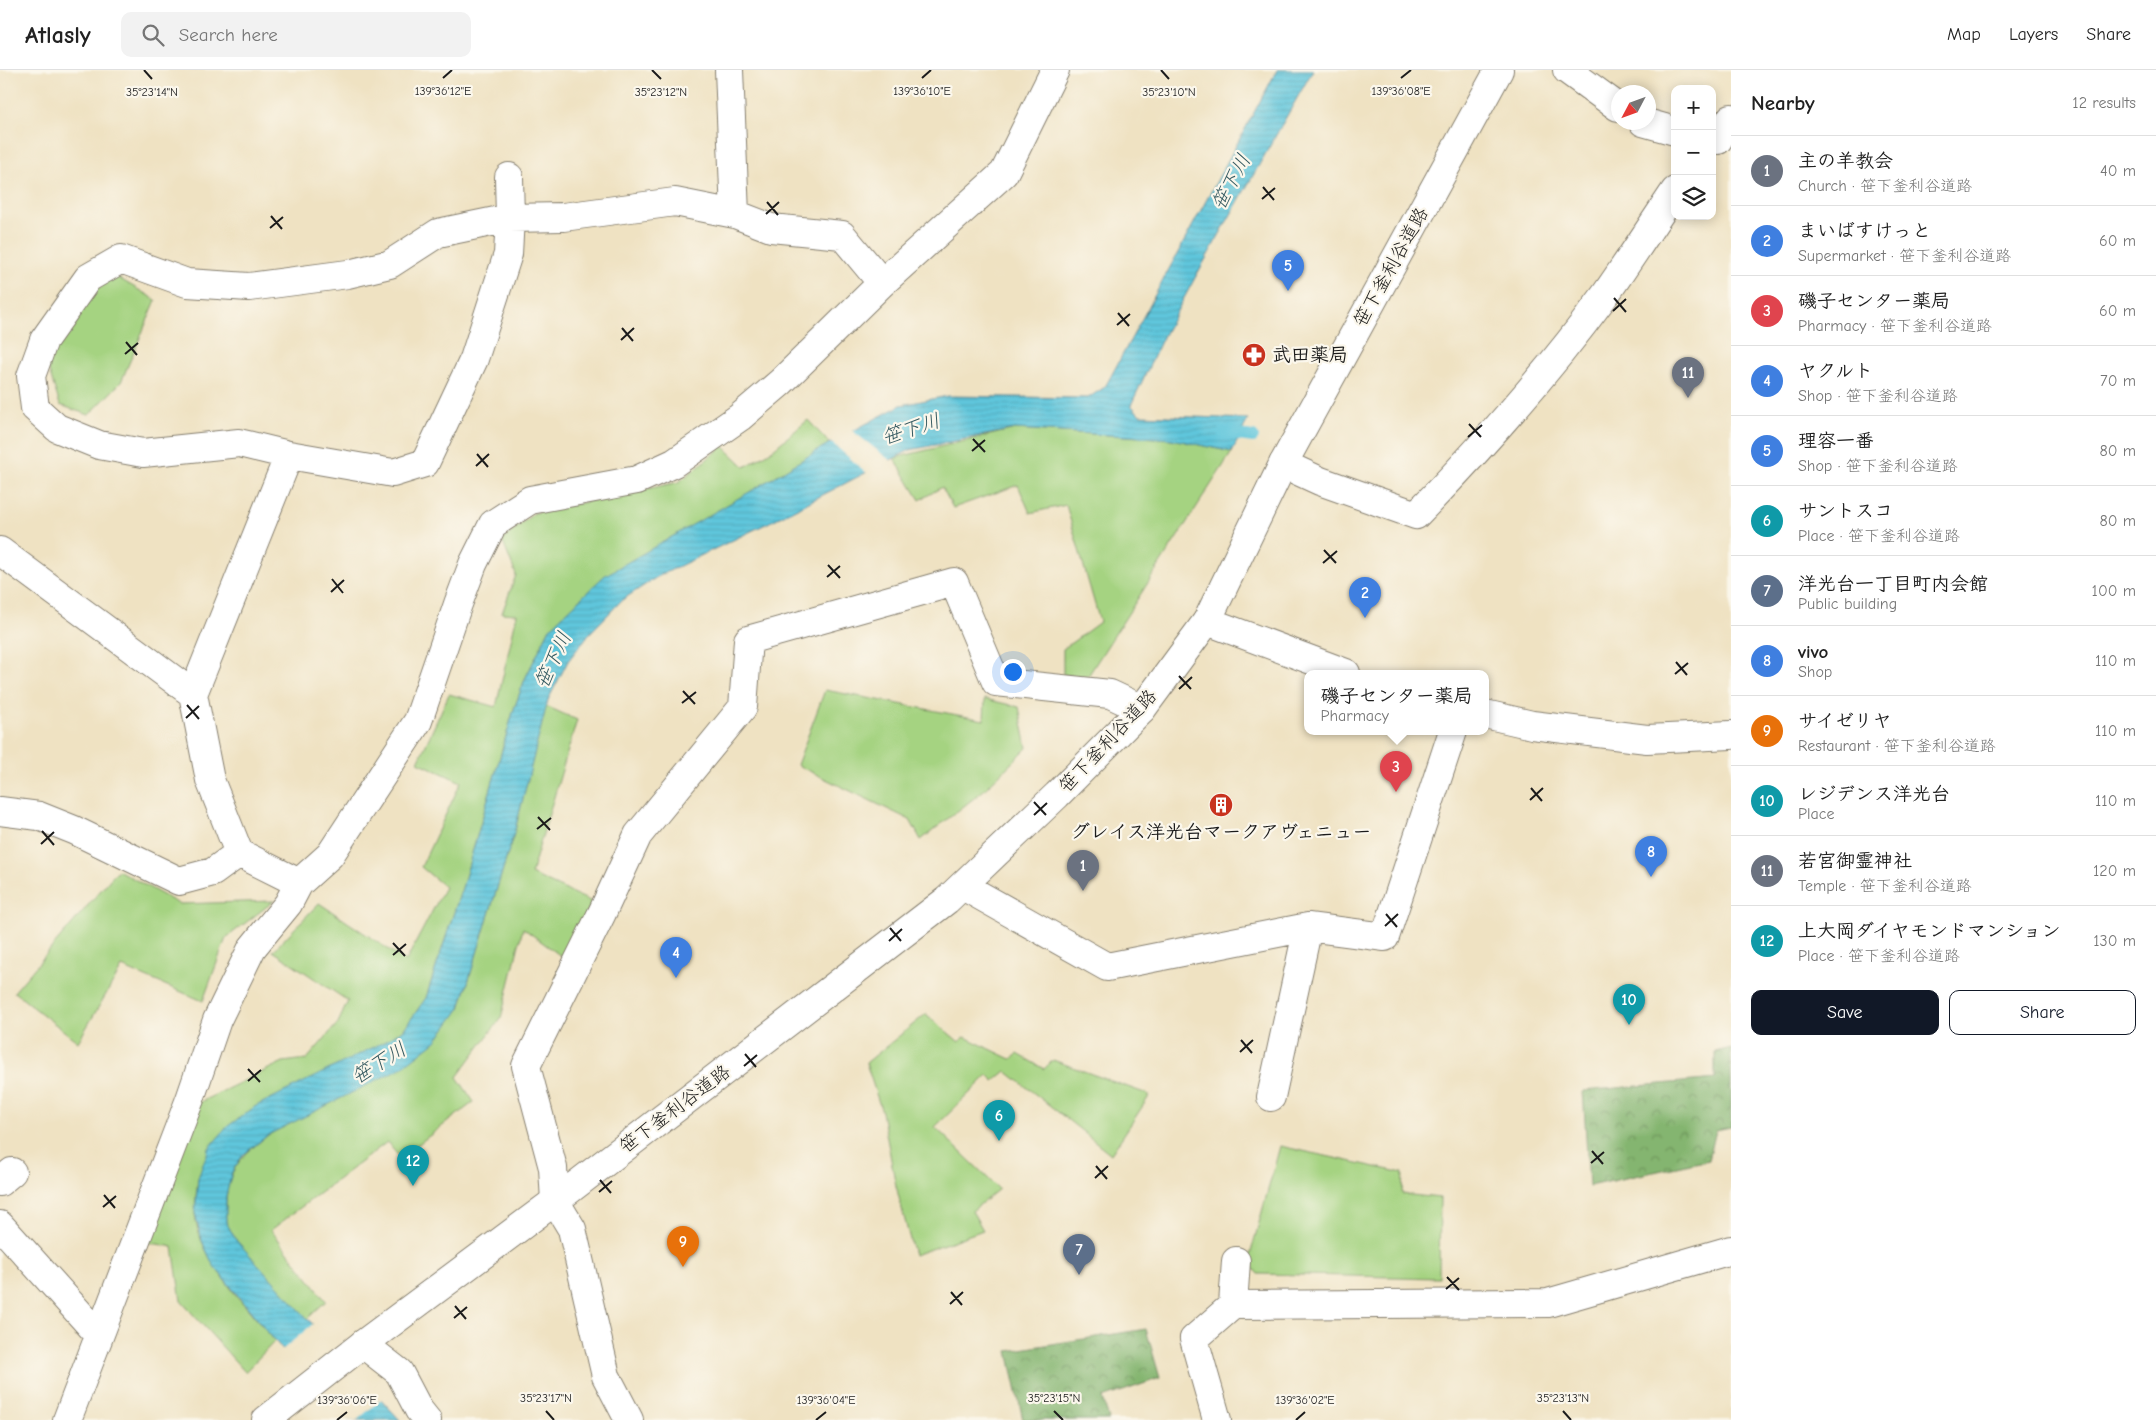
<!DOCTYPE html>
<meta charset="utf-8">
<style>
:root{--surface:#fff;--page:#f2f2f2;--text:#222;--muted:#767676;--line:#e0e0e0;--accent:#111827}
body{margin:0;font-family:"Comic Neue","Klee One",sans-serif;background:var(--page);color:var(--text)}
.controls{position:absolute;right:15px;top:15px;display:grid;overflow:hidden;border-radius:10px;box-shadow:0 2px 12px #0003}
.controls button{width:45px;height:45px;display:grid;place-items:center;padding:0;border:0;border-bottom:1px solid var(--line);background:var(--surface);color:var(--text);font:25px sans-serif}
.compass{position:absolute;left:1611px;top:15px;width:45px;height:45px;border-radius:50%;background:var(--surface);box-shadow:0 2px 12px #0003;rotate:229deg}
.you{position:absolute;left:1012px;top:601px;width:18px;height:18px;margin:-12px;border:4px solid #fff;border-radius:50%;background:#1a73e8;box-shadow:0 0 0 8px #1a73e833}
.badge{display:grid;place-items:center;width:32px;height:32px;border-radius:50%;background:var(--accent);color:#fff;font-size:16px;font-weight:700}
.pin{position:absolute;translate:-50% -41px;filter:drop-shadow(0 1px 2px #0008)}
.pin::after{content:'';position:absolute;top:26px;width:18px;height:15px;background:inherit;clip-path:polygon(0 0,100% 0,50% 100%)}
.popup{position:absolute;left:1304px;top:600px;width:185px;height:65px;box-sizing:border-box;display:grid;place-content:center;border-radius:10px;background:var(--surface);filter:drop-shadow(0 1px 4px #0005);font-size:16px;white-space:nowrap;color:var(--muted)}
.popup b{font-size:19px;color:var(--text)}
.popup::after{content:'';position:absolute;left:50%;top:100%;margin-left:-10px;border:10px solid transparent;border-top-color:var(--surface)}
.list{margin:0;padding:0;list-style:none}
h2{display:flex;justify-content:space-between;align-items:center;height:65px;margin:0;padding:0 20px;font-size:21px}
h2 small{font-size:16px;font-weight:400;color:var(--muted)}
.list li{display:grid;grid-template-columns:32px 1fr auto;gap:15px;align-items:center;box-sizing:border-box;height:70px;padding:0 20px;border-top:1px solid var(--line)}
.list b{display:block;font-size:19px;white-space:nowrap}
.list p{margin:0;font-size:16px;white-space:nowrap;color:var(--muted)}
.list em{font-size:16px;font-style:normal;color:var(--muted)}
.actions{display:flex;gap:10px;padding:15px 20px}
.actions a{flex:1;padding:11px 0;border:1px solid var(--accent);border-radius:10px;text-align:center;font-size:18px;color:var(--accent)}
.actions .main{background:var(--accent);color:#fff}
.icon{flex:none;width:28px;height:28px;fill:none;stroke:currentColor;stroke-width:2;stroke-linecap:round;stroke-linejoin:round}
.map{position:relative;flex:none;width:1731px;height:1350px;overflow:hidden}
header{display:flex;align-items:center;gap:30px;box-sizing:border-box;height:70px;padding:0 25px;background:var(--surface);border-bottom:1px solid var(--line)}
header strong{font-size:24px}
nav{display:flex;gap:28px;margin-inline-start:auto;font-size:18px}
.search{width:350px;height:45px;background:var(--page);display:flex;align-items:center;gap:12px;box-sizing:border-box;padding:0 18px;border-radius:10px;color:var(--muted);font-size:19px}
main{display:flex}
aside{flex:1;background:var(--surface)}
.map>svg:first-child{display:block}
.green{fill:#a5d381;stroke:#60784e}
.forest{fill:url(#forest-crowns);stroke:#506846}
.water{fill:url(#water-rules);stroke:#3e717c}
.pier{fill:#efe2c2}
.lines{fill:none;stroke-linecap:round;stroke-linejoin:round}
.stream{stroke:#5fc6dc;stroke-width:12}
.street-casing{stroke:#867f6f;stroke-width:30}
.secondary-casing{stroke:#867f6f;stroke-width:30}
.primary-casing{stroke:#867f6f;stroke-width:30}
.street{stroke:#fff;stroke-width:28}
.secondary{stroke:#fff;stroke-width:28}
.primary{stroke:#fff;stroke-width:28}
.ticks{fill:none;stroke:#1c1c1c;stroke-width:2}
.labels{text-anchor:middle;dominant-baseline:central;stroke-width:4.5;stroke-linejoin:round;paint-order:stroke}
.street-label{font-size:19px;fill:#1c1c1c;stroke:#fbf7ec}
.poi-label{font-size:19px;font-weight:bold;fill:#1c1c1c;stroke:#fbf7ec;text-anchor:start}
.water-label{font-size:20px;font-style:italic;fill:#33585f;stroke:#fbf7ec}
.ticks-label{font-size:12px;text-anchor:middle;fill:#1c1c1c;stroke:#fbf7ec;stroke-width:4.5;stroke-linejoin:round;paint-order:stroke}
</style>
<header>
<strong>Atlasly</strong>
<div class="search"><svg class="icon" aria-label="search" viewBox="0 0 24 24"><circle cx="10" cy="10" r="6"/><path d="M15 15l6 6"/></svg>Search here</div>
<nav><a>Map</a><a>Layers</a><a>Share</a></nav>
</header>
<main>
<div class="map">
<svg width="1731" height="1350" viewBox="0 0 1731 1350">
<defs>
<pattern id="forest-crowns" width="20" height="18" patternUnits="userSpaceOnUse" patternTransform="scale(1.25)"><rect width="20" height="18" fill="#84b56f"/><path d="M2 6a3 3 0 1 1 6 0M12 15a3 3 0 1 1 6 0" fill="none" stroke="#6b925a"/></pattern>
<pattern id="water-rules" width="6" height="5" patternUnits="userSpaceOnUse" patternTransform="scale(1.25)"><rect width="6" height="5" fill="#5fc6dc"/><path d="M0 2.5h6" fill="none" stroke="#52aabc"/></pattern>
</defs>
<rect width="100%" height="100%" fill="#fbf7ec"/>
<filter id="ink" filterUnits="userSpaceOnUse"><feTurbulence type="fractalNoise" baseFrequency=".02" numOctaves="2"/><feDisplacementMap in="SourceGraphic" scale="10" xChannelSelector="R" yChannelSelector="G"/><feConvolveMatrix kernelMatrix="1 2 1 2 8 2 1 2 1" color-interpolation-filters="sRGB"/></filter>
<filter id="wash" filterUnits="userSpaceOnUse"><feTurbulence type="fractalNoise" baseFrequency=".0096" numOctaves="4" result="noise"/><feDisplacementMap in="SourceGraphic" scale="20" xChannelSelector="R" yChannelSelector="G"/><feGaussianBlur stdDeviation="1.12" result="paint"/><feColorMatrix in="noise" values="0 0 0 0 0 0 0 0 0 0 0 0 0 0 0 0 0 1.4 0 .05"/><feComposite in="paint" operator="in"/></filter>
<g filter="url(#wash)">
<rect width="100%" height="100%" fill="#efe2c2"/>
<path class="green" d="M115 206 156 230 121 312 89 345 60 335 48 298 51 271 98 218Z
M808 350 830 374 758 417 550 558 525 609 514 639 462 818 426 928 404 959 198 1108C197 1119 195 1131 195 1143 198 1190 247 1236 275 1271L245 1302 181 1231 173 1177 146 1172 200 1032 283 992 307 989 338 953 348 931 273 881 319 833 406 891 445 817 421 797 461 712 418 692 449 624 496 637 517 544 502 543 516 505 502 470 534 443 679 412 723 376 745 397 771 381Z
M1015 359 1172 369 1232 382 1088 606 1063 605V579L1100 552 1066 435 1030 443 1018 415 953 438 942 417 920 430 894 388Z
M825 620 984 650 985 629 1019 637 1027 678 983 721 921 770 910 750 797 695Z
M546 636 577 650 531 804 592 832 565 889 523 858 501 948 457 1007 474 1032 400 1088 387 1072 271 1160 326 1231 307 1249C291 1231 230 1171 226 1152 225 1147 226 1139 226 1133 227 1098 243 1085 268 1065L460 938 515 760Z
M118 800 179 834 274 831 226 868 203 931 122 897 78 972 14 922Z
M926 944 959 972 965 967 1011 989 1018 984 1044 999 1053 990 1150 1025 1111 1084 1006 1001 994 1011 988 1005 935 1057 999 1119 972 1141 983 1160 914 1185 896 1116 882 1042 866 993Z
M1280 1076 1403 1103 1402 1124 1440 1128 1439 1208 1258 1204 1248 1193Z"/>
<path class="forest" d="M1731 978V1057L1716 1060 1709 1090 1589 1116 1583 1021 1715 1009V982Z
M1146 1259 1160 1308 1103 1328 1109 1350H1023L1008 1281Z"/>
<path class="water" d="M1277 0H1313L1196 206 1164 265 1131 335 1140 345 1248 349 1232 382 1172 369 1015 359 910 380 772 451 657 507 622 530 589 564 568 591 548 630 515 760 460 938 436 971 401 998 268 1065 243 1085 232 1102 226 1126V1152L236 1170 400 1350H348L275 1271 213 1195 202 1171 195 1143 198 1108 209 1078 228 1056 256 1036 382 973 404 959 426 928 462 818 514 639 525 609 550 558 604 506 758 417 823 377 901 335 948 326 1088 328 1105 317Z"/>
<path class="pier" d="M851 360 891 391 868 404 830 371Z
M314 1253 383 1328 357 1350H344L281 1281Z"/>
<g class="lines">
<path class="stream" d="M1223 363 1253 367"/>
</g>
</g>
<g filter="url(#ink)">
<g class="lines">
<g class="street-casing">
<path id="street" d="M729 0 735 144
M1567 0 1618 37
M1643 52 1675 61
M1718 70 1731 48
M509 107 510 148 508 184 474 289 425 393 393 403 289 385 239 373 143 383 99 375 57 358 35 338 31 306 44 270 88 208 121 189 187 213 249 217 348 204 390 194 438 163 510 148 563 147 675 132 735 144 771 158 842 165 882 213
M289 385 193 624 210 710 239 783 299 813
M1283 394 1320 411 1416 445C1483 376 1548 303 1605 225 1629 191 1652 155 1675 121
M0 481 193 624
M0 741 39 746 74 760 179 811 213 802 239 783
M963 816 1107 897 1308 857 1385 867 1453 661
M1271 1027 1308 857
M0 1112 12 1102
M0 1155 99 1265
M1233 1235 1236 1191
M363 1274 399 1302 419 1340 427 1350
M67 1350 190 1029 217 950 252 878 288 834 299 813 330 785 418 651 458 534 473 494 493 454 530 430 637 410 674 393 740 347 781 312 882 213 1004 103 1055 0
M629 1350 606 1306 572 1159 555 1131 553 1098 526 996 602 843 638 765 743 637 748 570 954 512 996 612 1110 624 1142 639
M1217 1350 1194 1269 1233 1235 1548 1233 1731 1180"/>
</g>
<g class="secondary-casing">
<path id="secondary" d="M1207 551 1346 603
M1485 644 1532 655 1647 669 1731 665"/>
</g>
<g class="primary-casing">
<path id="primary" d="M266 1350 363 1274 555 1131 947 830 1057 725 1142 639 1207 551 1283 394 1499 0"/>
</g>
<use href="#street" class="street"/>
<use href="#secondary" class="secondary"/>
<use href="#primary" class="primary"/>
</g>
</g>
<path class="ticks" d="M144 0 152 9M652 0 661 9M1161 0 1169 9M443 8 452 0M922 8 931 0M1401 8 1411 0M1263 117 1274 130M1262 129 1275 118M767 132 778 145M766 144 779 132M271 146 282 159M270 158 283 147M1614 228 1626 242M1613 241 1626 229M1118 243 1129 256M1117 255 1130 244M622 258 633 271M621 270 634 258M126 272 137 285M125 284 138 273M1469 354 1481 367M1468 367 1482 355M973 369 985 382M972 381 985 370M477 384 488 397M476 396 489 384M1324 480 1336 493M1323 493 1337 481M828 495 840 508M827 507 840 496M332 509 343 523M331 522 344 510M1676 592 1687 605M1675 604 1688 593M1179 606 1191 619M1179 619 1192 607M683 621 695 634M682 633 696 622M187 635 199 649M186 648 199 636M1531 718 1542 731M1530 730 1543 718M1034 732 1046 745M1034 745 1047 733M538 747 550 760M537 759 551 748M42 761 54 775M41 774 54 762M1386 844 1397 857M1385 856 1398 844M890 858 901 871M889 871 902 859M393 873 405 886M393 885 406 874M1241 970 1252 983M1240 982 1253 970M745 984 756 997M744 996 757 985M248 999 260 1012M248 1011 261 1000M1592 1081 1603 1094M1591 1093 1604 1082M1096 1096 1107 1109M1095 1108 1108 1096M600 1110 611 1123M599 1122 612 1111M104 1125 115 1138M103 1137 116 1126M1447 1207 1459 1220M1446 1219 1459 1208M951 1222 962 1235M950 1234 963 1222M455 1236 466 1249M454 1248 467 1237M546 1341 554 1350M1054 1341 1063 1350M1563 1341 1571 1350M337 1350 347 1342M816 1350 826 1342M1296 1350 1305 1342"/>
<defs>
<g id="pharmacy-disc" transform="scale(1.25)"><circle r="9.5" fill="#c8321e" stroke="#fbf7ec"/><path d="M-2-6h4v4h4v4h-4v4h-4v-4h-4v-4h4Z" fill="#fff"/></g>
<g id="building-disc" transform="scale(1.25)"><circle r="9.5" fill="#c8321e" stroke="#fbf7ec"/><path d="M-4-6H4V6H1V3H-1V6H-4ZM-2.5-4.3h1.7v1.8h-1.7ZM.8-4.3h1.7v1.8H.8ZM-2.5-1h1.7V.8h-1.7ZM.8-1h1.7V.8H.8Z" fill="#fff"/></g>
</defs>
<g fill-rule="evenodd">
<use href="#pharmacy-disc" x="1254" y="285"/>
<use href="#building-disc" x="1221" y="735"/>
</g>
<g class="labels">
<g class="street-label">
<text transform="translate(1391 197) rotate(-61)">笹下釜利谷道路</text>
<text transform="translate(1108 671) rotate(-47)">笹下釜利谷道路</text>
<text transform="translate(675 1039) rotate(-37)">笹下釜利谷道路</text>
</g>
<g class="poi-label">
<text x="1272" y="285">武田薬局</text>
<text x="1221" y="762" text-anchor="middle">グレイス洋光台マークアヴェニュー</text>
</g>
<g class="water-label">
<text transform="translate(1231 112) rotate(-62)">笹下川</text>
<text transform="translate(911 359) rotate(-18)">笹下川</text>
<text transform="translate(553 590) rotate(-65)">笹下川</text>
<text transform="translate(379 993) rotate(-32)">笹下川</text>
</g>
</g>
<g class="ticks-label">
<text x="443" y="25">139°36'12"E</text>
<text x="922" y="25">139°36'10"E</text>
<text x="1401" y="25">139°36'08"E</text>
<text x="152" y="26">35°23'14"N</text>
<text x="661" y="26">35°23'12"N</text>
<text x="1169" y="26">35°23'10"N</text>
<text x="546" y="1332">35°23'17"N</text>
<text x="1054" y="1332">35°23'15"N</text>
<text x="1563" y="1332">35°23'13"N</text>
<text x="347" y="1334">139°36'06"E</text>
<text x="826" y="1334">139°36'04"E</text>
<text x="1305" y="1334">139°36'02"E</text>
</g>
</svg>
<div class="controls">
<button>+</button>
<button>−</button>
<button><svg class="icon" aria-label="layers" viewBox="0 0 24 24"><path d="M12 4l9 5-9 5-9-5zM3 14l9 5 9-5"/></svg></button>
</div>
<svg class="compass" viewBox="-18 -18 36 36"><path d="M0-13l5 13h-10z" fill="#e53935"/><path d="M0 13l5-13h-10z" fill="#767676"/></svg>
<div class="you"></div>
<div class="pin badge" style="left:1083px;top:821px;background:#6b7280">1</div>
<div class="pin badge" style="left:1365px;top:548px;background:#3f7fe0">2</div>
<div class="pin badge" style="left:1396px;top:722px;background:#e0444e">3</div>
<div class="popup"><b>磯子センター薬局</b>Pharmacy</div>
<div class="pin badge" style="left:676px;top:908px;background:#3f7fe0">4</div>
<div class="pin badge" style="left:1288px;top:221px;background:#3f7fe0">5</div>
<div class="pin badge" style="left:999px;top:1071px;background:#0f9aa8">6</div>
<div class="pin badge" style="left:1079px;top:1205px;background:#5c6f8a">7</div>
<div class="pin badge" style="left:1651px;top:807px;background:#3f7fe0">8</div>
<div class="pin badge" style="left:683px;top:1197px;background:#e8710a">9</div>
<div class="pin badge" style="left:1629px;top:955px;background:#0f9aa8">10</div>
<div class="pin badge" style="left:1688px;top:328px;background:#6b7280">11</div>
<div class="pin badge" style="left:413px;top:1116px;background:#0f9aa8">12</div>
</div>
<aside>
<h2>Nearby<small>12 results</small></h2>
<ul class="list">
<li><span class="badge" style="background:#6b7280">1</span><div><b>主の羊教会</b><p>Church · 笹下釜利谷道路</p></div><em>40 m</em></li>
<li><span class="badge" style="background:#3f7fe0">2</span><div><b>まいばすけっと</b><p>Supermarket · 笹下釜利谷道路</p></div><em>60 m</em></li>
<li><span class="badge" style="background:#e0444e">3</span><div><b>磯子センター薬局</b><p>Pharmacy · 笹下釜利谷道路</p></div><em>60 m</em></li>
<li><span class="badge" style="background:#3f7fe0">4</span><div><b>ヤクルト</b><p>Shop · 笹下釜利谷道路</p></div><em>70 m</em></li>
<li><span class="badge" style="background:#3f7fe0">5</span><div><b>理容一番</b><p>Shop · 笹下釜利谷道路</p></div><em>80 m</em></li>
<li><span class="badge" style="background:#0f9aa8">6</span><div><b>サントスコ</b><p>Place · 笹下釜利谷道路</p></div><em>80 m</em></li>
<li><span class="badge" style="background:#5c6f8a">7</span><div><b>洋光台一丁目町内会館</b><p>Public building</p></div><em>100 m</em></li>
<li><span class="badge" style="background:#3f7fe0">8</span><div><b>vivo</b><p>Shop</p></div><em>110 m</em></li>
<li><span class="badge" style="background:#e8710a">9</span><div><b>サイゼリヤ</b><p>Restaurant · 笹下釜利谷道路</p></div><em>110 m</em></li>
<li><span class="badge" style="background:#0f9aa8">10</span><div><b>レジデンス洋光台</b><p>Place</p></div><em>110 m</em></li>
<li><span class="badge" style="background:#6b7280">11</span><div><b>若宮御霊神社</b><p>Temple · 笹下釜利谷道路</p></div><em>120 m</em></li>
<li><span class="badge" style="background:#0f9aa8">12</span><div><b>上大岡ダイヤモンドマンション</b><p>Place · 笹下釜利谷道路</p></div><em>130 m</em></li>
</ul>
<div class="actions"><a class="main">Save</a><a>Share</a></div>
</aside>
</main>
